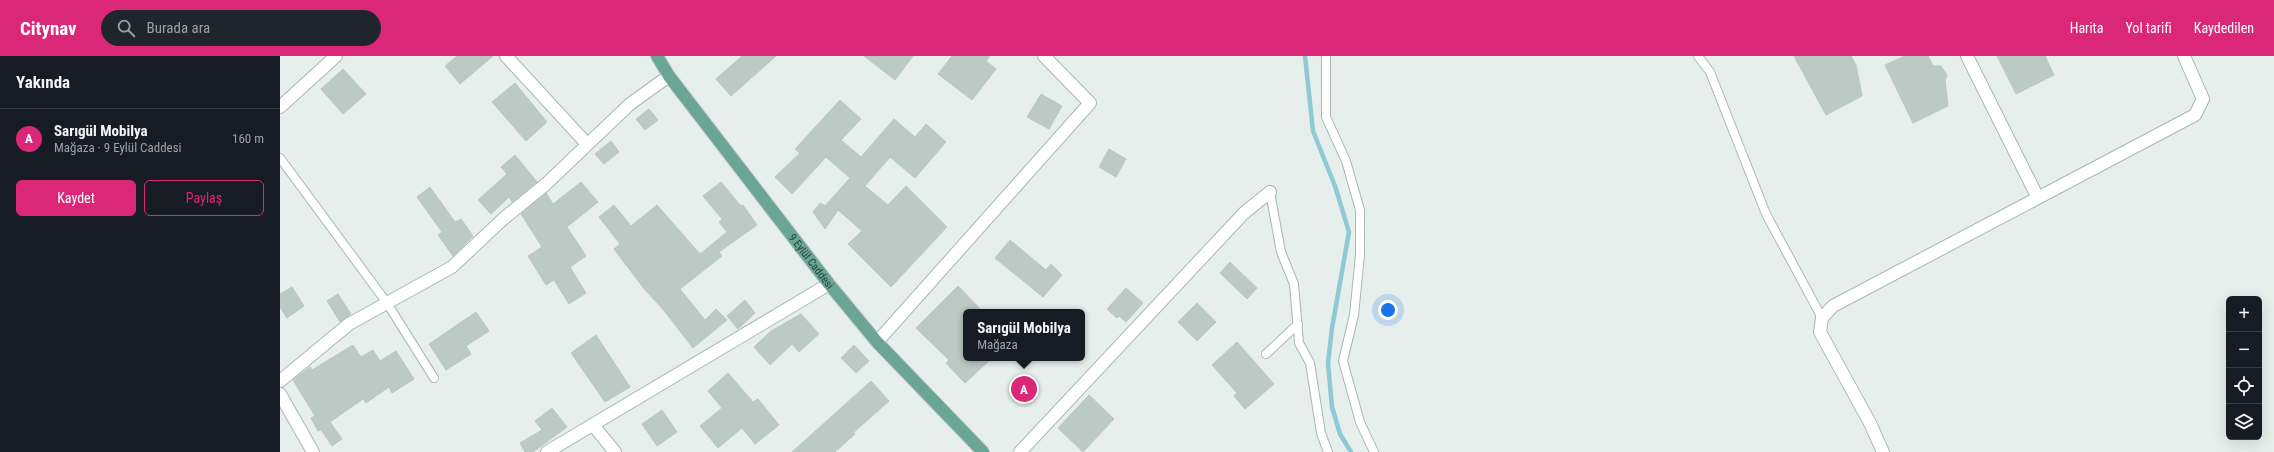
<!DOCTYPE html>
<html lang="tr">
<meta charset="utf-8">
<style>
:root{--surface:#171b24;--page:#20242c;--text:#f1f3f6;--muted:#9ea1a6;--line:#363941;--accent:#db2777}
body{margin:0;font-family:"Roboto Condensed",sans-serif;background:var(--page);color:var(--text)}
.controls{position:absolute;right:12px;bottom:12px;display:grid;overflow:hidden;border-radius:6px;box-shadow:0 4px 16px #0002}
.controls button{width:36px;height:36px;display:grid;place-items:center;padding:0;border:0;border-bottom:1px solid var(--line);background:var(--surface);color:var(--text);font:20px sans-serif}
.you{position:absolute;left:1108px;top:254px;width:14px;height:14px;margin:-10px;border:3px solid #fff;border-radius:50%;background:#1a73e8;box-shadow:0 0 0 6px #1a73e833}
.badge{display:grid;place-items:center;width:26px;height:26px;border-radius:50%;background:var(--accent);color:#fff;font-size:13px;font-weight:700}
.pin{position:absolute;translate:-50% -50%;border:2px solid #fff;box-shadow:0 1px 4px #0006}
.popup{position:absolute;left:683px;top:253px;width:122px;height:52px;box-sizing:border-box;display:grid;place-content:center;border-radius:6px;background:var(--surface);filter:drop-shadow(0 1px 3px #0005);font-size:13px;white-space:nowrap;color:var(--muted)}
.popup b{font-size:15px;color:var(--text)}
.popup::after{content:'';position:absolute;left:50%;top:100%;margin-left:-8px;border:8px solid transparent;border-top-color:var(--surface)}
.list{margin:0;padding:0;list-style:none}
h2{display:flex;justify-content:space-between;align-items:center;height:52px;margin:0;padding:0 16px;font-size:17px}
h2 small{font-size:13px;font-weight:400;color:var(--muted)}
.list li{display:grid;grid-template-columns:26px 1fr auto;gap:12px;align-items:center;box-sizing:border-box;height:60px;padding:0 16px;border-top:1px solid var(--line)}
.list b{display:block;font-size:15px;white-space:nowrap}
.list p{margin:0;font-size:13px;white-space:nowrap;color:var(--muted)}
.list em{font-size:13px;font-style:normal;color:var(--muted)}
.actions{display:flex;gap:8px;padding:12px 16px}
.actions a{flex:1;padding:9px 0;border:1px solid var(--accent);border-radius:6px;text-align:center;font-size:14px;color:var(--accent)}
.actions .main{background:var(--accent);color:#fff}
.icon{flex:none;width:22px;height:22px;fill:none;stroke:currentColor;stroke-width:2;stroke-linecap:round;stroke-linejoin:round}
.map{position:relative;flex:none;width:1994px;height:396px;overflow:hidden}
header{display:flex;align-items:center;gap:24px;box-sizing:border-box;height:56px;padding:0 20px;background:var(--accent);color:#fff}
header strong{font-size:19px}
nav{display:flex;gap:22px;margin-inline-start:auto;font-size:14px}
.search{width:280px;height:36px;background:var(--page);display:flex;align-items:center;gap:10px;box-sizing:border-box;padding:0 14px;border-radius:22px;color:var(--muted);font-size:15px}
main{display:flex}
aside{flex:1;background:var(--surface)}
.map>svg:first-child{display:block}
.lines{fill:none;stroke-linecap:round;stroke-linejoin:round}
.stream{stroke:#8ec9d4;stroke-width:4.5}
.building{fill:#bbcac4;stroke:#b8c9c2}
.lane-casing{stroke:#a8b8b2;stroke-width:10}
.street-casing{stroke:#a8b8b2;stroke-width:14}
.primary-casing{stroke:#c2cac8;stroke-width:14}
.lane{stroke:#fff;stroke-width:8}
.street{stroke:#fff;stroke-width:12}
.primary{stroke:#6aa596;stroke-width:12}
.labels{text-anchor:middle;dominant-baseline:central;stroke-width:4;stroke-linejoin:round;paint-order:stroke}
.street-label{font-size:11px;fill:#24423a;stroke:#f7fbf9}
</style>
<header>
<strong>Citynav</strong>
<div class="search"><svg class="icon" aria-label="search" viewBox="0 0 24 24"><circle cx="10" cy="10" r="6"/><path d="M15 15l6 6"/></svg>Burada ara</div>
<nav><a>Harita</a><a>Yol tarifi</a><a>Kaydedilen</a></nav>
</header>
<main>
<aside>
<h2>Yakında<small></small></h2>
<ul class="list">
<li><span class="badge">A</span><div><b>Sarıgül Mobilya</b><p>Mağaza · 9 Eylül Caddesi</p></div><em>160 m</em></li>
</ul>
<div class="actions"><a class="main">Kaydet</a><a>Paylaş</a></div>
</aside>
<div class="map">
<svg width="1994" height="396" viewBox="0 0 1994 396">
<rect width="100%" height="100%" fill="#e6efeb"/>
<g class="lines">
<path class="stream" d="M1025 0 1033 75 1055 130 1069 176 1052 272 1048 307 1052 351 1060 378 1071 396"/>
</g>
<path class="building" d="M177 0H213L180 28 165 10Z
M462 0H496L451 40 436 23Z
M584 0H633L615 24Z
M672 0H710L706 5 716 13 692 44 658 18Z
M1514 0H1571L1576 9 1582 40 1546 59Z
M1625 0H1648L1653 10H1661L1667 19 1665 24 1668 50 1633 67 1605 9Z
M1717 0H1765L1774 19 1736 38Z
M63 13 86 38 63 58 41 33Z
M235 27 267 66 246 85 212 46Z
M761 38 782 50 769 73 747 61Z
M560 44 581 63 561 84 581 101 614 63 635 81 646 68 666 86 635 122 610 101 585 130 608 149 626 130 667 171 611 231 568 188 582 175 558 154 545 173 533 156 540 147 545 150 570 122 546 101 512 138 495 121 520 97 515 93Z
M369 53 378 64 365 74 356 63Z
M331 85 339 96 324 108 315 98Z
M829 93 846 103 836 121 819 111Z
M235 99 257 126 232 146 229 141 211 158 198 144 227 118 221 111Z
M301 126 318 146 287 171 306 200 290 211 306 237 289 248 274 224 266 229 248 200 262 191 241 158 266 137 273 148Z
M441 126 461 150 463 149 477 169 439 196 442 200 400 233 425 264 436 253 447 264 413 292 382 252 365 234 334 193 340 188 319 161 334 149 351 170 377 149 420 198 447 176 439 166 442 163 423 140Z
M150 131 175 166 181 163 193 180 173 200 158 179 162 176 137 141Z
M730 184 766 214 771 208 782 219 763 241 715 202Z
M950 206 977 232 967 243 940 217Z
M678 230 703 256H686V302H712L685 327 666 307 669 304 636 272Z
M12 231 24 250 7 262 0 251V238Z
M846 232 863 247 846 266 839 260 837 262 827 253Z
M58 238 71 258 60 266 47 245Z
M465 244 475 257 458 273 447 260Z
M917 247 936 266 917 285 898 266Z
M196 256 209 275 186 290 191 298 166 314 149 288Z
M521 258 539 278 519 296 512 288 490 309 474 291 491 275Z
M316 279 350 331 325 346 291 297Z
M957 286 994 328 965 353 954 340 957 337 932 309Z
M73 289 81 301 93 294 100 305 116 295 134 323 112 337 109 331 86 347 83 343 50 366 62 383 52 390 41 374 38 375 31 362 35 360 13 324 30 311 32 314Z
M574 289 589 305 576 317 561 302Z
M448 317 473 346 478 343 499 369 475 388 462 372 438 392 420 370 442 352 428 335Z
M591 325 609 345 573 377 575 378 555 396H512Z
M809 339 834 363 803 396 778 372Z
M272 352 287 371 253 396H245L240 387 262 374 255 365Z
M382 354 397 376 377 390 362 368Z"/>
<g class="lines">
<g class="lane-casing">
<path id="lane" d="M1046 0V61L1066 105 1080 154V199L1074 259 1063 305 1080 366 1094 396
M1418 0 1430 16 1486 158 1542 262
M0 102 107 247 154 322
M990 136 1001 196 1014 228 1019 287 1030 307 1041 377 1048 396
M986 298 1018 268"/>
</g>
<g class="street-casing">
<path id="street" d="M226 0 307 88
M1687 0 1758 142
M0 51 56 0
M597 286 810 47 764 0
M0 325 69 268 172 211 223 163 266 128 350 48 389 20
M0 338 33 396
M313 369 335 396
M267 396 549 228
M740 396 964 157 990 136
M1603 396 1590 367 1540 276 1542 262 1553 250 1915 59 1923 43 1904 0"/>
</g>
<g class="primary-casing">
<g id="primary">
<path id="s1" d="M377 0 389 20 549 228 597 286 703 396"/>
</g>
</g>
<use href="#lane" class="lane"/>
<use href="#street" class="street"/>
<use href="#primary" class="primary"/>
</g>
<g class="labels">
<g class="street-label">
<text stroke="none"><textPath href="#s1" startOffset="257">9 Eylül Caddesi</textPath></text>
</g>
</g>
</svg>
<div class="controls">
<button>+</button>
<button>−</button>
<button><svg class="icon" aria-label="locate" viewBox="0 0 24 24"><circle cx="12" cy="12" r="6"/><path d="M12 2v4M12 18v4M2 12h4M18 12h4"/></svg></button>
<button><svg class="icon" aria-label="layers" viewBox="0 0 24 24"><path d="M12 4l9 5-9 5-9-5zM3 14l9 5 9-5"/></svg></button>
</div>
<div class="you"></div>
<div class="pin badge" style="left:744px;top:333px">A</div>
<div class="popup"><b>Sarıgül Mobilya</b>Mağaza</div>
</div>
</main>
